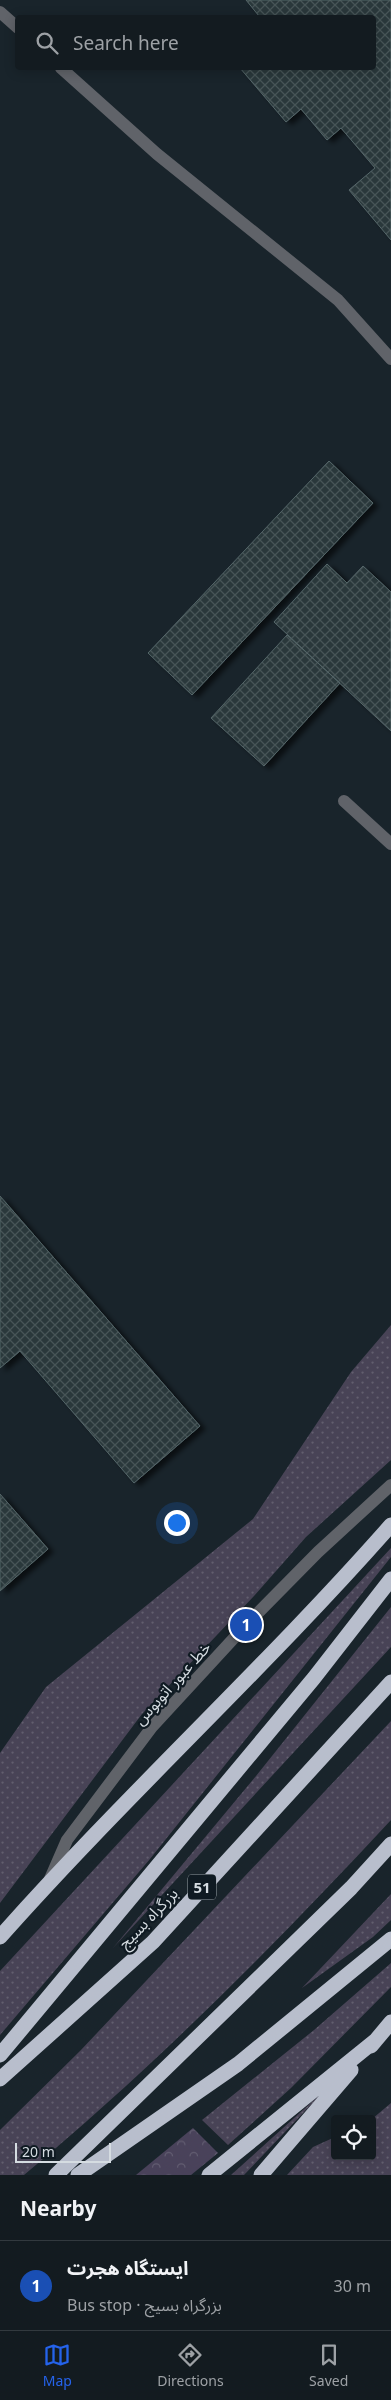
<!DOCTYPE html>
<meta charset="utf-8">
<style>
:root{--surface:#131b20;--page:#1c2429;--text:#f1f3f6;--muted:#9da1a5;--line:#32393e;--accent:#2563eb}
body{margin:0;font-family:"Noto Sans","Noto Sans Arabic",sans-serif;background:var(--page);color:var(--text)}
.controls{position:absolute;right:15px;bottom:15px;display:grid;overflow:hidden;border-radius:5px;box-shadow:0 2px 12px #0003}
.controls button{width:45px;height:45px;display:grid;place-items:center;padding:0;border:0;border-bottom:1px solid var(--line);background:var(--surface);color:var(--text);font:25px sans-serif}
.scale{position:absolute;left:15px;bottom:12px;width:96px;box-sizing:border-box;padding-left:5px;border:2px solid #d5dce1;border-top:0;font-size:14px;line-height:18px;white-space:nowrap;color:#d5dce1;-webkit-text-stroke:4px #0f1a22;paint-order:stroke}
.you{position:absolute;left:176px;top:1522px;width:18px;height:18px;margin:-12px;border:4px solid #fff;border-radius:50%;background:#1a73e8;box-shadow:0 0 0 8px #1a73e833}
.badge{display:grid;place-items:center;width:32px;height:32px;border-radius:50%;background:var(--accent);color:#fff;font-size:16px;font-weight:700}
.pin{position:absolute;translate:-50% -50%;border:2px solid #fff;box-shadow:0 1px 5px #0006}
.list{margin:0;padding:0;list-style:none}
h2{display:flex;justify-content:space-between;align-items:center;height:65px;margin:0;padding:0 20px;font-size:21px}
h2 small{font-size:16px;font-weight:400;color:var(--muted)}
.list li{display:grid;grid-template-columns:32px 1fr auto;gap:15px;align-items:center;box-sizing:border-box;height:90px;padding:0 20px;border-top:1px solid var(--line)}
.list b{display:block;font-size:19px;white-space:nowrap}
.list p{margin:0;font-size:16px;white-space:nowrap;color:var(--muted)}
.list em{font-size:16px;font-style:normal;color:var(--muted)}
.icon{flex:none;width:28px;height:28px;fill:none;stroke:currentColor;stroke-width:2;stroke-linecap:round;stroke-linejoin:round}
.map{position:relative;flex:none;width:391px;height:2175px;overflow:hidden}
.search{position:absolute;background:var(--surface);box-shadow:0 2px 12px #0003;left:15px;right:15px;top:15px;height:55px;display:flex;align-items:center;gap:12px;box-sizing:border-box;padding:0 18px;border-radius:5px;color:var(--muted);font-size:19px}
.sheet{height:155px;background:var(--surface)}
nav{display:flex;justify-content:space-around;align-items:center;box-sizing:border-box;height:70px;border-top:1px solid var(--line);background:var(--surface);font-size:14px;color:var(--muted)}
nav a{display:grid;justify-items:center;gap:2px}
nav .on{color:var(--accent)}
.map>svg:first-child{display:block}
.grass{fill:url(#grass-dots)}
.forest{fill:url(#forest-crowns)}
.building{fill:url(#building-cross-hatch);stroke:#556669;filter:url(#shadow)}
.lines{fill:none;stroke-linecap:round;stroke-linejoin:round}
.minor{stroke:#606369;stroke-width:12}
.highway{stroke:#b8becc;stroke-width:15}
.labels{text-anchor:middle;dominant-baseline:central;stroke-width:4.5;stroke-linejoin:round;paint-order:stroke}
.shield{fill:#0f1a22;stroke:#9aa2a8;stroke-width:1}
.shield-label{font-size:15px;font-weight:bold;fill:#d5dce1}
.street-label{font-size:16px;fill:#d5dce1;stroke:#0f1a22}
</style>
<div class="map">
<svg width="391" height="2175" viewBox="0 0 391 2175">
<defs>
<pattern id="grass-dots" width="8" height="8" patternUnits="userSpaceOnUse" patternTransform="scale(1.25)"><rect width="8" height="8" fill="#484356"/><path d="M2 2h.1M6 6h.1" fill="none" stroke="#625e6e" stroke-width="1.8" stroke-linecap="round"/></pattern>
<pattern id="forest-crowns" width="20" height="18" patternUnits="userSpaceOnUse" patternTransform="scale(1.25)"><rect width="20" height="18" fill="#49425a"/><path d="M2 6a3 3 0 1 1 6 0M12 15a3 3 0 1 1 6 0" fill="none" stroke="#625d71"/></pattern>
<pattern id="building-cross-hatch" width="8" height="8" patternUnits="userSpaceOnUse" patternTransform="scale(1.25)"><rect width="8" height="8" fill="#29383b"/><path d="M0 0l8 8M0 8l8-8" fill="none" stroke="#475457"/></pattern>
<filter id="shadow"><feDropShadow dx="5.5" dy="3" stdDeviation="2.5" flood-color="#0009"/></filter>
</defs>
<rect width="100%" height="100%" fill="#19242b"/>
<path class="grass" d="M391 1325V1460L306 1537 254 1596 142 1714 0 1903V1753L46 1687 253 1519 351 1372Z
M391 1548V1557L150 1859 0 2035V1971Z
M391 1607V1647L113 1948 256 1776Z
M391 1721V1820C275 1945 155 2066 24 2175H0V2130L81 2050Z
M391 1894V1920L373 1937 302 1988Z
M391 1963V1987L291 2088 228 2145 202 2120 314 2030Z
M325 2090 244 2175H231Z
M391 2103V2175H287L313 2147 335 2137V2156H372V2119Z"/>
<path class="forest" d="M193 2128 218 2153 191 2175H136Z"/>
<path class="building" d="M246 0H391V240L349 190 375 168 341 128 327 140 301 109 286 122 240 68H374V18H257L259 16Z
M329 461 373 503 192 695 148 653Z
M327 564 347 583 363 566 391 592V731L274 622Z
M287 635 340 683 264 766 211 718Z
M0 1196 200 1426 134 1483 20 1351 0 1368Z
M0 1494 48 1549 0 1591Z"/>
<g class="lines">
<path class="minor" d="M0 12 18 28
M61 68 157 154 338 300 391 359
M344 801 391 844
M50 1879 67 1840 152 1727 246 1625 318 1552 391 1485"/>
<path class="highway" d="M0 1937C126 1795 266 1667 391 1525
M371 2046 391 2022
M0 2055 314 1678 391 1579
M0 2079 153 1942 391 1682
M56 2175 351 1888 391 1844
M78 2175 238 2064 391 1939
M209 2175 376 2040
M261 2175 351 2070"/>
</g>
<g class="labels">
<rect class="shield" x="188" y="1874.5" width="28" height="25" rx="4"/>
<g class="shield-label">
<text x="202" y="1887">51</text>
</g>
<g class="street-label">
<text transform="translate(172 1683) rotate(-48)">خط عبور اتوبوس</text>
<text transform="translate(148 1918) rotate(-46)">بزرگراه بسیج</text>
</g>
</g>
</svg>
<div class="controls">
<button><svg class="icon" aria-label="locate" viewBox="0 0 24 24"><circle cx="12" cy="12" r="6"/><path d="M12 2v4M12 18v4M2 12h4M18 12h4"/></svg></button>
</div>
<div class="scale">20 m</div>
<div class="you"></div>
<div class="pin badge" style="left:246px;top:1625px;background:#1a4fb4">1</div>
<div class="search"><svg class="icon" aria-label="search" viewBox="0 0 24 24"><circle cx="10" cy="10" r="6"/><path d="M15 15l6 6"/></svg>Search here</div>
</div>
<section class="sheet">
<h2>Nearby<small></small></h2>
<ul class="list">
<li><span class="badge" style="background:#1a4fb4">1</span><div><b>ایستگاه هجرت</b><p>Bus stop · بزرگراه بسیج</p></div><em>30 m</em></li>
</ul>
</section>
<nav>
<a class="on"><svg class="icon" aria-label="map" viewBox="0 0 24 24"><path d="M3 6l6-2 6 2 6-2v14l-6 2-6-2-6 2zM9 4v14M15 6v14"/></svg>Map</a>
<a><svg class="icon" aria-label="directions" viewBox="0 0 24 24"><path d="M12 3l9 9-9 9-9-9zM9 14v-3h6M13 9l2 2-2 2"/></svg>Directions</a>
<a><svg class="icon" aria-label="saved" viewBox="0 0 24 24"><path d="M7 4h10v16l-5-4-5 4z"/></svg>Saved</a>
</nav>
